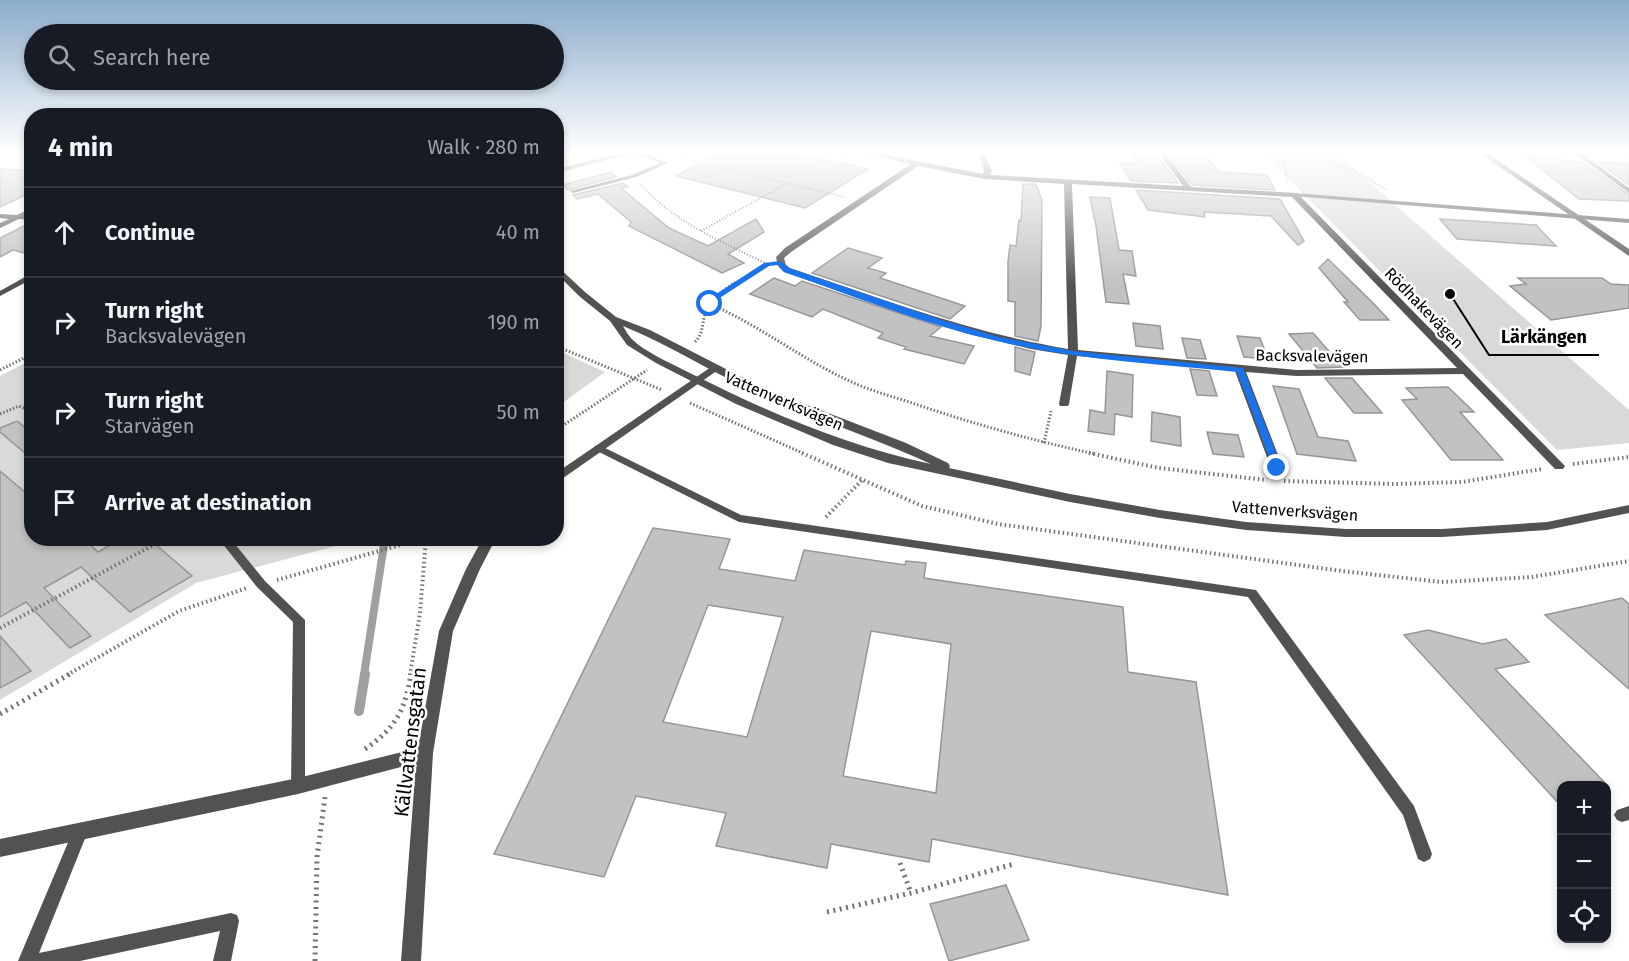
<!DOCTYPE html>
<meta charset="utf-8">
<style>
:root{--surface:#171b24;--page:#20242c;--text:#f1f3f6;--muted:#9ea1a6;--line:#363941}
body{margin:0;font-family:"Fira Sans",sans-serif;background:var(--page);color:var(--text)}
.controls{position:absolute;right:18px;bottom:18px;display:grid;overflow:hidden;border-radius:12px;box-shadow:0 3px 9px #0003}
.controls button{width:54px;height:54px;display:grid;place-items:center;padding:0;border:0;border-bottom:2px solid var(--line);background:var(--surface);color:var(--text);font:30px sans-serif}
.stop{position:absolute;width:18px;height:18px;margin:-14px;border:4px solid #1a73e8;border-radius:50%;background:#fff}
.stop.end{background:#1a73e8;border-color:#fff;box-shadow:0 2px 6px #0008}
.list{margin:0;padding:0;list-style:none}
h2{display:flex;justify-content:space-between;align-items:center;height:78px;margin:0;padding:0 24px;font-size:26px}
h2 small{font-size:20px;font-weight:400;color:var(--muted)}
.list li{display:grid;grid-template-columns:39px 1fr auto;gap:18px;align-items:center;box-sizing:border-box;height:90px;padding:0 24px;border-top:2px solid var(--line)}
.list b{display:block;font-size:22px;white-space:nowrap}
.list p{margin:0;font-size:20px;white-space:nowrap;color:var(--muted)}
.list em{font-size:20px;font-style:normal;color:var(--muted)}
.icon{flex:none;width:33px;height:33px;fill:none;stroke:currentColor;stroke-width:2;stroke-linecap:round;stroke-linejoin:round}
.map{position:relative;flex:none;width:1629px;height:961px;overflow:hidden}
.search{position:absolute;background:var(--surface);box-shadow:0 3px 9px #0003;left:24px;top:24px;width:540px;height:66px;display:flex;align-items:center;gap:15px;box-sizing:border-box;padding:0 21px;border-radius:33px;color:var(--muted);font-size:22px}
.panel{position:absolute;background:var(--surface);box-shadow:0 3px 9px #0003;left:24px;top:108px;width:540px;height:438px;border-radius:24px}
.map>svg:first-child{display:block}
.green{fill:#d9d9d9}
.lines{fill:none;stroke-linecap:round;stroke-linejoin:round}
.stream-far1{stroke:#a0a0a0;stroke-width:8}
.stream{stroke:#a0a0a0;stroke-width:10}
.building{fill:#c2c2c2;stroke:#969696;stroke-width:1.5;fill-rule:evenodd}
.path-far3{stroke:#747474;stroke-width:2;stroke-dasharray:1 2;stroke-linecap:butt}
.path-far2{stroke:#747474;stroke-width:3;stroke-dasharray:1.5 2;stroke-linecap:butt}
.path-far1{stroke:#747474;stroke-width:4;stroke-dasharray:1.5 3;stroke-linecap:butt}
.path{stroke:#747474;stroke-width:5;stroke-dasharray:2 4.5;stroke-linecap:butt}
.service{fill:#525252;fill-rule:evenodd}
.minor{fill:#525252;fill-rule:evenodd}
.tertiary{fill:#525252;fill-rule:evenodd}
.route{fill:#1a73e8}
.labels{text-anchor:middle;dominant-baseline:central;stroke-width:5;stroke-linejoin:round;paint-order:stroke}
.street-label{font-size:16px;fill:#000;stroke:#fff}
.near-street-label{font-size:20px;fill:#000;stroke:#fff}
.leader{fill:none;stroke:#000;stroke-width:2}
.callout-dot{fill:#000;stroke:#fff;stroke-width:2}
.callout-label{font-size:18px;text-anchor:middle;font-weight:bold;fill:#000;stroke:#fff;stroke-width:5;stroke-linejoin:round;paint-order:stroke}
</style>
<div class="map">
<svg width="1629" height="961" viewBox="0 0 1629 961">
<rect width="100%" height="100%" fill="#fff"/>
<path class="green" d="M1262 152H1335L1629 410V443L1557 450Z
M557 350 605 372 557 407Z
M31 360 32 538 362 539 196 583 0 700V376Z"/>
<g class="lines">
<path class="stream-far1" d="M364 675 385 538"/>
<path class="stream" d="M359 711 365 674"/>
</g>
<path class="building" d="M718 152H789L868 169 805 208 676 176Z
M1524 155 1558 156 1564 161 1582 162 1629 195V201L1579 199Z
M1133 157 1159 158 1178 183 1131 181 1120 163 1137 164Z
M1171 158H1207L1219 172 1267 175 1275 190 1192 185Z
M1598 162 1629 164V185Z
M0 169 32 171V192L0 207Z
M611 172 616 177 568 190 563 185Z
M623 183 628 187 621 188 669 228 708 246 756 219 764 232 728 254 744 263 722 273 629 226 631 222 598 194 577 199 573 195Z
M1023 184H1036L1042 200 1041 326 1038 341 1015 336V302L1008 301V261L1010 245 1016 246 1019 220 1021 221Z
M1136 190 1280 199 1304 241 1298 245 1271 216 1204 212 1205 217 1148 210Z
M1090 197 1110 198 1119 250 1132 251 1136 276 1123 274 1129 304 1106 302 1096 226Z
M1440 219 1536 225 1556 246 1457 239Z
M32 222V255L13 250 0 257V238Z
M848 248 882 258 868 268 886 273 880 278 965 306 950 319 812 273Z
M1328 259 1372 302 1389 320H1360L1344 302H1348L1319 268Z
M774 278 795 286 802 281 941 327 930 336 974 346 964 364 904 349 906 347 878 338 883 333 823 309 812 317 750 294Z
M1518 278H1602L1611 284 1629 285V308L1551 320 1510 286 1526 284Z
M1133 323 1160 326 1163 349 1136 346Z
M1313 333 1343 367 1317 368 1289 334Z
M1237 336 1260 338 1268 359 1244 357Z
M1182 338 1200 340 1206 359 1187 358Z
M1015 347 1035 352 1030 375 1015 371Z
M1190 369 1209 371 1217 396 1197 395Z
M1107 371 1133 375 1132 417 1115 414 1114 435 1088 431 1090 410 1105 413Z
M1325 378H1352L1382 413H1354Z
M1273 386 1299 389 1318 437 1348 441 1356 461 1297 454Z
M1448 387 1474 412H1460L1503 460H1451L1402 400 1417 399 1406 388Z
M1152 412 1180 417 1181 446 1151 441Z
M17 421 32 433V459L0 432V428Z
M1207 432 1238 435 1244 457 1213 454Z
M0 471 32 498V538H83L98 552 123 538H148L192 576 130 612 81 567 44 588 91 636 70 648 26 602 0 617Z
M653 528 730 539 719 569 795 581 804 550 905 565 906 561 926 563 924 578 1123 607 1128 672 1196 682 1228 895 932 839 929 862 831 844 827 868 716 846 726 813 636 796 604 877 494 854ZM708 605 783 617 747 737 663 722ZM871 631 951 644 936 793 843 776Z
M1622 598 1629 604V689L1545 615Z
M1428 630 1483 644 1506 639 1529 662 1495 669 1608 786H1562V807L1404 635Z
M0 636 31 671 0 688Z
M1006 885 1029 940 949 961 930 904Z"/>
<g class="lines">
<path class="path-far3" d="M826 152 852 157
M1279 152 1284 160 1287 182
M1297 152 1355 171 1387 190
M677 157 844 197
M640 184C675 223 721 241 767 264
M701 231 786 184
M734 284 767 264"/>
<path class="path-far2" d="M710 304C761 326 804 361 854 383 874 392 895 397 915 404 974 424 1034 441 1096 454
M695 342C705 332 701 321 707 309 712 297 726 289 736 282
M556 346 662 390
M0 370 32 354
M690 403 805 454
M0 414 19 406 32 412
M556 430 647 370
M1044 443 1051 411"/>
<path class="path-far1" d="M802 453 922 506 998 524 1342 571 1441 582 1532 577 1629 561
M1089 453 1159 468 1267 480
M1573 464 1629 457
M1284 481 1394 484 1462 482 1542 469
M826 517 863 479
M277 580 425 538
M0 628 166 538
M67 675 179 611 247 588
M410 675 420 613 426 538"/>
<path class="path" d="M0 714 70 674
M365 749C396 728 405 710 411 674
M900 863 911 893
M827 912 911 893 1014 864
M315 961 317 857 325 797"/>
<path class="service" d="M633 152H641L668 163 636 177 573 193 570 191 632 175 660 163Z
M1573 152H1580L1629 188V193Z
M1294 193 1629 219V223L1292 196 1291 195Z
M32 208V213L26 216H32V220L19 219 0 228V223L9 219 0 218V214L17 215Z
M32 273V279L0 296V291Z
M599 445 741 515 1256 590 1414 806 1432 854 1430 859 1424 862 1418 859 1403 815 1248 597 739 522 595 450 594 448 595 446Z
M218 538H230L265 581 305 620V786L303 791 298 793 293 791 291 786 293 622 257 587Z
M1629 806V820L1622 822 1617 820 1614 815 1617 810Z
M80 824 85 826 88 831 39 953 231 913 237 915 239 921 231 961H213L220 931 80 961H18L75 826Z"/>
<path class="minor" d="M627 152H638L556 173V169Z
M859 152H871L983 174 984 171 978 152H984L992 171 990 175 1183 186 1158 152H1164L1191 187 1297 193 1565 466 1563 469H1555L1463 374 1297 376 1246 372 1283 468 1277 472 1271 468 1235 371 1077 356 1069 404 1068 406H1060L1059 404 1068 355 1031 349 965 333 784 272 778 266 776 257 785 248 911 164ZM918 166 985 179 1064 184 1068 349C972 333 882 299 790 268L786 265 784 258 791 252ZM1072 184 1292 197 1457 368 1297 370 1078 350Z
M1478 152H1485L1629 249V256Z
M1625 152H1629V154L1626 153Z
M714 365 718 366 719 368 718 370 556 483V473Z
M483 538H496L480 569 453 631 433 753 421 961H401L416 763 298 794 0 857V839L298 778 418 748 439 631 466 569Z"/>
<path class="tertiary" d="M556 265 585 292 616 317 650 330 761 387 906 443 948 463 950 466 949 468 1070 494 1160 510 1246 522 1346 529H1442L1547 522 1629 505V513L1547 530 1442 537H1346L1246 530 1160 518 1070 502 888 463 833 445 736 404 656 363 627 345 610 321 579 296 556 273ZM623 326C668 344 709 371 754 391 812 418 873 437 931 464 850 447 772 414 698 377 681 368 648 354 634 341 629 337 626 331 623 326Z"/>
</g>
<linearGradient id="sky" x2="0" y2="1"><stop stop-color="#8baccb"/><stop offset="0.53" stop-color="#fff"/><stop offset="1" stop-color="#fff" stop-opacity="0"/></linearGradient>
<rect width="1629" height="286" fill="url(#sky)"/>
<path class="route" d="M780 261 789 268 942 320 999 337 1073 351 1243 368 1282 468 1277 471 1273 468 1237 372C1157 364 1075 360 997 341 925 325 854 296 784 272L778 265 769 266 718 299 713 306 706 304 713 296 764 263Z"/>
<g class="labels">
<g class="street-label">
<text transform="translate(1424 308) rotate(46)">Rödhakevägen</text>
<text transform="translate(1312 356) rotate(1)">Backsvalevägen</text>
<text transform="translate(784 401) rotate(23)">Vattenverksvägen</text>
<text transform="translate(1295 511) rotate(4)">Vattenverksvägen</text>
</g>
<g class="near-street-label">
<text transform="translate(410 742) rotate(-83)">Källvattensgatan</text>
</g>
</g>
<path class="leader" d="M1450 294L1489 355H1599"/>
<circle class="callout-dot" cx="1450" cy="294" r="6"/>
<g class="callout-label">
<text x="1544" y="343">Lärkängen</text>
</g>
</svg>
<div class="controls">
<button>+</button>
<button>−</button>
<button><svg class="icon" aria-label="locate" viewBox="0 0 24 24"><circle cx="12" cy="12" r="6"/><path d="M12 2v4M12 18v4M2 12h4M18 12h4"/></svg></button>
</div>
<div class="stop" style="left:710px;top:304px"></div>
<div class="stop end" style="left:1277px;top:468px"></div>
<div class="search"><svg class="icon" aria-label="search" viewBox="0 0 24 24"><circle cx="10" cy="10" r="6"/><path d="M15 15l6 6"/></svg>Search here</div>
<section class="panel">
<h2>4 min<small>Walk · 280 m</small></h2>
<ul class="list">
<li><svg class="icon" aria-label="ahead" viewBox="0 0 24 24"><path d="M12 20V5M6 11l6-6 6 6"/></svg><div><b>Continue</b></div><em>40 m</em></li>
<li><svg class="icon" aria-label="right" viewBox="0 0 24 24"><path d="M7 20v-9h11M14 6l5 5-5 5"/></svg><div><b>Turn right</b><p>Backsvalevägen</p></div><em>190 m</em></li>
<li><svg class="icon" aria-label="right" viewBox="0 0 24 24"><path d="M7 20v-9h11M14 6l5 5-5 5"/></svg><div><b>Turn right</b><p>Starvägen</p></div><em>50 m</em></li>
<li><svg class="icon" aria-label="arrive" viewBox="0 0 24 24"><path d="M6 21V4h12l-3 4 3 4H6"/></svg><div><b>Arrive at destination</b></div></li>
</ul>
</section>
</div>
